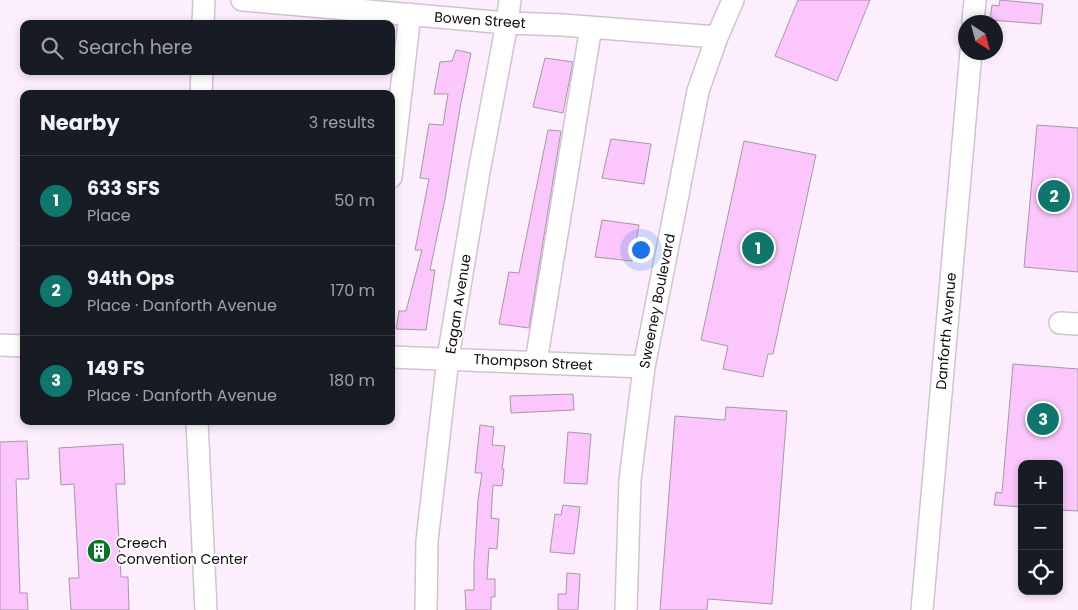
<!DOCTYPE html>
<meta charset="utf-8">
<style>
:root{--surface:#171b24;--page:#242831;--text:#f1f3f6;--muted:#9ea1a6;--line:#363941;--accent:#0f766e}
body{margin:0;font-family:Poppins,sans-serif;background:var(--page);color:var(--text)}
.controls{position:absolute;right:15px;bottom:15px;display:grid;overflow:hidden;border-radius:10px;box-shadow:0 2px 8px #0003}
.controls button{width:45px;height:45px;display:grid;place-items:center;padding:0;border:0;border-bottom:1px solid var(--line);background:var(--surface);color:var(--text);font:25px sans-serif}
.compass{position:absolute;left:958px;top:15px;width:45px;height:45px;border-radius:50%;background:var(--surface);box-shadow:0 2px 8px #0003;rotate:144deg}
.you{position:absolute;left:640px;top:249px;width:18px;height:18px;margin:-12px;border:4px solid #fff;border-radius:50%;background:#1a73e8;box-shadow:0 0 0 8px #1a73e833}
.badge{display:grid;place-items:center;width:32px;height:32px;border-radius:50%;background:var(--accent);color:#fff;font-size:16px;font-weight:700}
.pin{position:absolute;translate:-50% -50%;border:2px solid #fff;box-shadow:0 1px 5px #0006}
.list{margin:0;padding:0;list-style:none}
h2{display:flex;justify-content:space-between;align-items:center;height:65px;margin:0;padding:0 20px;font-size:21px}
h2 small{font-size:16px;font-weight:400;color:var(--muted)}
.list li{display:grid;grid-template-columns:32px 1fr auto;gap:15px;align-items:center;box-sizing:border-box;height:90px;padding:0 20px;border-top:1px solid var(--line)}
.list b{display:block;font-size:19px;white-space:nowrap}
.list p{margin:0;font-size:16px;white-space:nowrap;color:var(--muted)}
.list em{font-size:16px;font-style:normal;color:var(--muted)}
.icon{flex:none;width:28px;height:28px;fill:none;stroke:currentColor;stroke-width:2;stroke-linecap:round;stroke-linejoin:round}
.map{position:relative;flex:none;width:1078px;height:610px;overflow:hidden}
.search{position:absolute;background:var(--surface);box-shadow:0 2px 8px #0003;left:20px;top:20px;width:375px;height:55px;display:flex;align-items:center;gap:12px;box-sizing:border-box;padding:0 18px;border-radius:10px;color:var(--muted);font-size:19px}
.panel{position:absolute;background:var(--surface);box-shadow:0 2px 8px #0003;left:20px;top:90px;width:375px;height:335px;border-radius:10px}
.map>svg:first-child{display:block}
.building{fill:#fac6fb;stroke:#a697a6}
.lines{fill:none;stroke-linecap:round;stroke-linejoin:round}
.minor-casing{stroke:#d1c2d1;stroke-width:24}
.minor{stroke:#fff;stroke-width:21}
.labels{text-anchor:middle;dominant-baseline:central;stroke-width:4;stroke-linejoin:round;paint-order:stroke}
.street-label{font-size:14px;fill:#0f0a0f;stroke:#fff}
.poi-label{font-size:14px;fill:#0f0a0f;stroke:#fff;text-anchor:start}
</style>
<div class="map">
<svg width="1078" height="610" viewBox="0 0 1078 610">
<rect width="100%" height="100%" fill="#fdeefd"/>
<path class="building" d="M798 0H870L837 81 775 56Z
M1000 0 1043 4 1041 24 990 20 992 5 999 6Z
M456 50 471 53 460 108 445 199 430 270H435L426 330 396 329 399 311H406L422 250H415L429 179 420 178 429 124 443 125 448 94H434L440 62 452 61Z
M545 58 573 62 563 113 533 107Z
M1037 125 1078 128V272L1024 267Z
M548 130 561 131 529 328 499 324 509 272 519 273Z
M611 139 651 144 644 184 602 178Z
M744 141 816 155 773 354H768L763 377 723 369 728 346 701 340Z
M602 220 639 225 632 261 595 257Z
M1013 364 1078 369V511L1059 510V464H1022V507L994 505 996 492 1002 493Z
M573 394 574 410 511 413 510 396Z
M726 407 787 411 772 604 708 599 707 610H660L675 416 725 420Z
M480 425 494 427 492 445 505 446 502 469H504L502 486 493 485 491 518 499 519 497 549 489 548 487 579H495V597H491V610H466L465 590H474V564L478 500 482 473H475Z
M568 432 591 434 587 484 564 483Z
M27 441 29 479H16L20 593H27L28 610H0V442Z
M123 444 125 484H116L121 577H128L129 610H71L69 578H79L74 484 61 485 59 448Z
M563 505 580 507 574 554 550 552 555 514 561 515Z
M567 573 580 574 578 610H558V594H566Z"/>
<g class="lines">
<g class="minor-casing">
<path id="minor" d="M242 0 507 23 563 25 717 37
M973 22 975 0
M203 24 204 0
M201 94 202 71
M391 177 410 14
M1060 323 1078 324
M0 345 24 346
M391 357 644 367
M536 362 591 27
M197 421 206 610
M426 610 427 541 448 358 479 172 507 23 510 0
M626 610 630 480 644 367 676 205 698 91 717 37 733 0
M922 610 971 52"/>
</g>
<use href="#minor" class="minor"/>
</g>
<defs>
<g id="building-disc" transform="scale(1.25)"><circle r="9.5" fill="#0a7425" stroke="#fff"/><path d="M-4-6H4V6H1V3H-1V6H-4ZM-2.5-4.3h1.7v1.8h-1.7ZM.8-4.3h1.7v1.8H.8ZM-2.5-1h1.7V.8h-1.7ZM.8-1h1.7V.8H.8Z" fill="#fff"/></g>
</defs>
<g fill-rule="evenodd">
<use href="#building-disc" x="99" y="551"/>
</g>
<g class="labels">
<g class="street-label">
<text transform="translate(480 20) rotate(4)">Bowen Street</text>
<text transform="translate(657 301) rotate(-79)">Sweeney Boulevard</text>
<text transform="translate(458 304) rotate(-81)">Eagan Avenue</text>
<text transform="translate(946 331) rotate(-85)">Danforth Avenue</text>
<text transform="translate(533 362) rotate(3)">Thompson Street</text>
</g>
<g class="poi-label">
<text x="116" y="543">Creech<tspan x="116" dy="16">Convention Center</tspan></text>
</g>
</g>
</svg>
<div class="controls">
<button>+</button>
<button>−</button>
<button><svg class="icon" aria-label="locate" viewBox="0 0 24 24"><circle cx="12" cy="12" r="6"/><path d="M12 2v4M12 18v4M2 12h4M18 12h4"/></svg></button>
</div>
<svg class="compass" viewBox="-18 -18 36 36"><path d="M0-13l5 13h-10z" fill="#e53935"/><path d="M0 13l5-13h-10z" fill="#9ea1a6"/></svg>
<div class="you"></div>
<div class="pin badge" style="left:758px;top:248px">1</div>
<div class="pin badge" style="left:1054px;top:196px">2</div>
<div class="pin badge" style="left:1043px;top:419px">3</div>
<div class="search"><svg class="icon" aria-label="search" viewBox="0 0 24 24"><circle cx="10" cy="10" r="6"/><path d="M15 15l6 6"/></svg>Search here</div>
<section class="panel">
<h2>Nearby<small>3 results</small></h2>
<ul class="list">
<li><span class="badge">1</span><div><b>633 SFS</b><p>Place</p></div><em>50 m</em></li>
<li><span class="badge">2</span><div><b>94th Ops</b><p>Place · Danforth Avenue</p></div><em>170 m</em></li>
<li><span class="badge">3</span><div><b>149 FS</b><p>Place · Danforth Avenue</p></div><em>180 m</em></li>
</ul>
</section>
</div>
